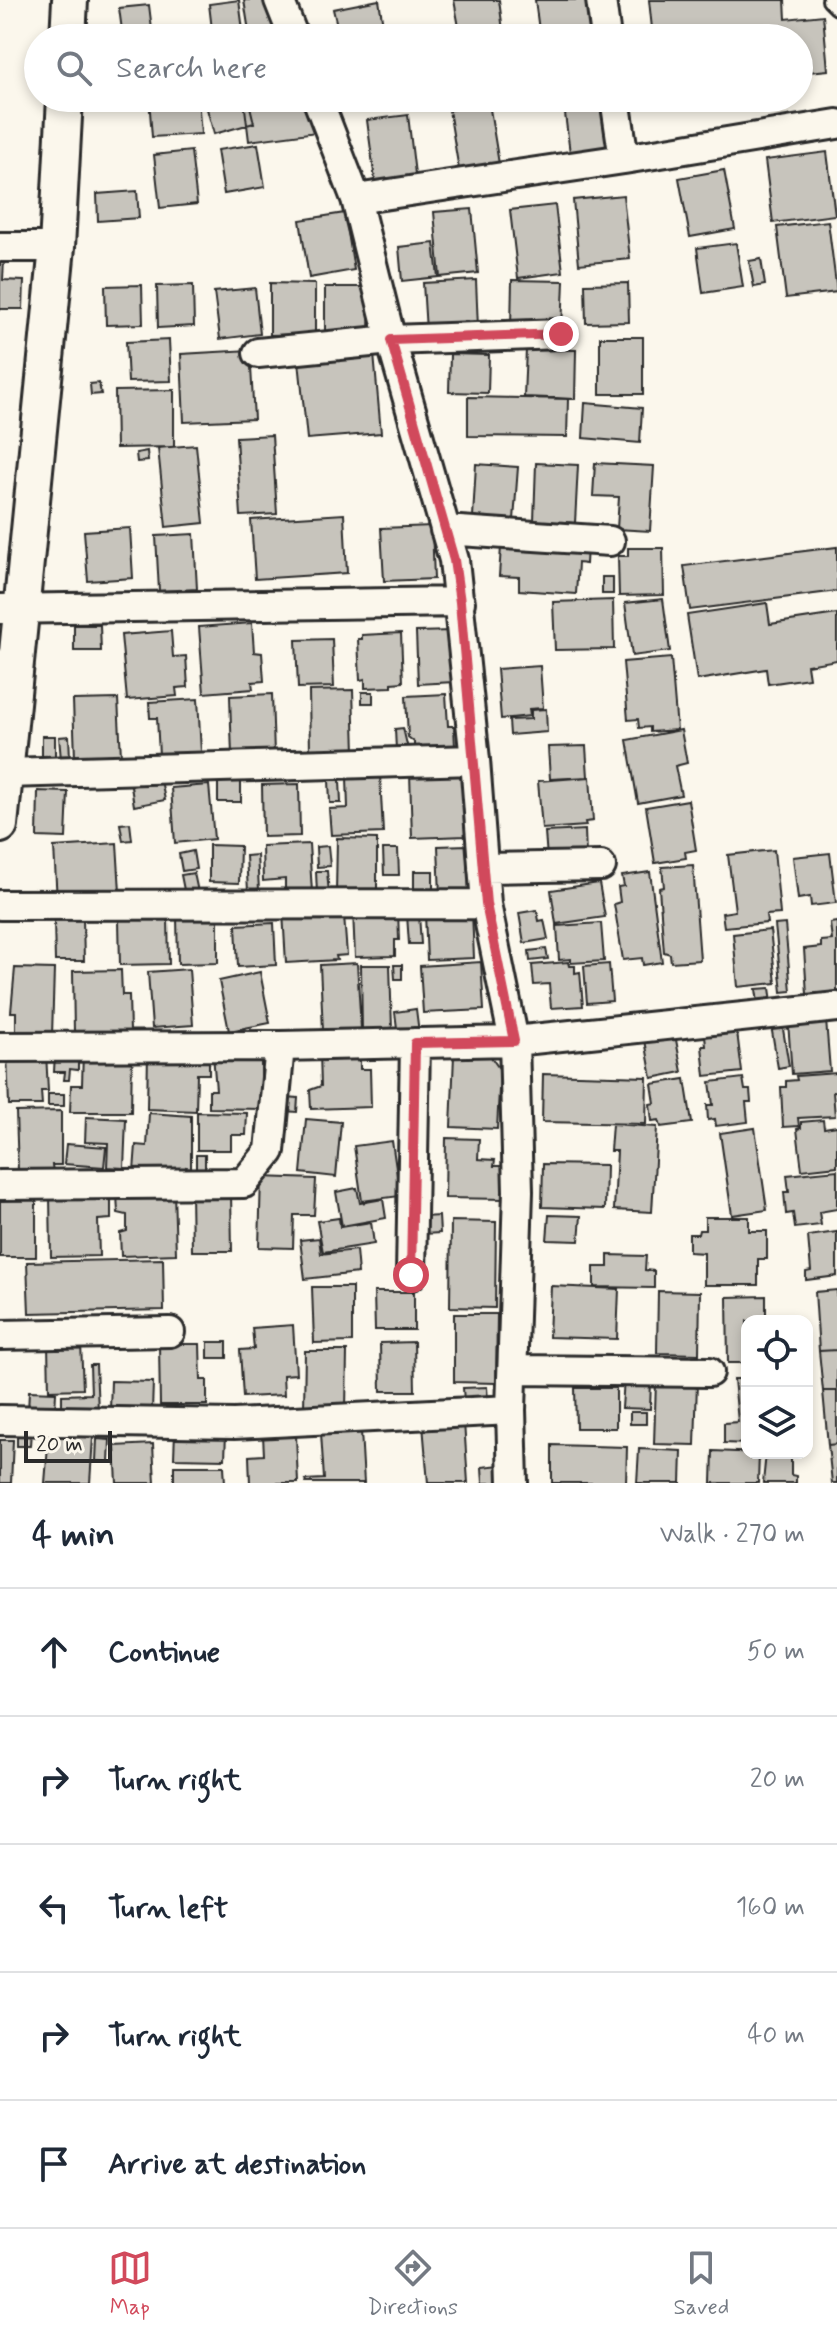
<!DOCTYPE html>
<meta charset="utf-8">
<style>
:root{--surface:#fff;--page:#f6f6f7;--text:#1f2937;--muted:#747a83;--line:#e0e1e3;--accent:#d1495b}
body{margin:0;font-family:Mynerve,sans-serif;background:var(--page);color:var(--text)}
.controls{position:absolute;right:24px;bottom:24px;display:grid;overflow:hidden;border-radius:16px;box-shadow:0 4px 12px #0003}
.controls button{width:72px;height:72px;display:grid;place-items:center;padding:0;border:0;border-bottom:2px solid var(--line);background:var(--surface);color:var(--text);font:40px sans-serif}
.scale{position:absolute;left:24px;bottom:20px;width:88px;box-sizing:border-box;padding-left:8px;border:4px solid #2b2b2b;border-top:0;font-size:22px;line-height:28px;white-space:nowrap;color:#2b2b2b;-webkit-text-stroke:6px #fbf7ec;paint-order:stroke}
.stop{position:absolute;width:24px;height:24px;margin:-18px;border:6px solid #d1495b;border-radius:50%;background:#fff}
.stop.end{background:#d1495b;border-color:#fff;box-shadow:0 2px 8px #0008}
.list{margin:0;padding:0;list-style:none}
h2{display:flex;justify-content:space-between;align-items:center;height:104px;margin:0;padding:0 32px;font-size:34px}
h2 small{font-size:26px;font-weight:400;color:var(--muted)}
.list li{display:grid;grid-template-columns:52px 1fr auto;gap:24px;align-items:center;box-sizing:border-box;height:128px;padding:0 32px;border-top:2px solid var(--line)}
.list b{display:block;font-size:30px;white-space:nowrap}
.list em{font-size:26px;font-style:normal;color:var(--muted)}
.icon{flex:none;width:44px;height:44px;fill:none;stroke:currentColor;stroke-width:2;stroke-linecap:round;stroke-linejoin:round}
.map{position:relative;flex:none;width:837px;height:1483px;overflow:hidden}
.search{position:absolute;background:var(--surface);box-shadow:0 4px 12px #0003;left:24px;right:24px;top:24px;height:88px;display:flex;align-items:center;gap:20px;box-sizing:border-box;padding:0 28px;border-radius:44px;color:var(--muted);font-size:30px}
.sheet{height:744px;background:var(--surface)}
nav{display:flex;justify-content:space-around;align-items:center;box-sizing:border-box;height:112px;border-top:2px solid var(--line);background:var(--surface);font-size:22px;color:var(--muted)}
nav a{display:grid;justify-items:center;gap:4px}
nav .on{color:var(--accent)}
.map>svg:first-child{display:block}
.building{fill:#c7c4bc;stroke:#2b2b2b;stroke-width:2}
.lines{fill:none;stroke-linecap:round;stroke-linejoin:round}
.service-casing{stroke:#2b2b2b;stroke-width:20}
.minor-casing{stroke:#2b2b2b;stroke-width:34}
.tertiary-casing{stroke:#2b2b2b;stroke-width:40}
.service{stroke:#fbf7ec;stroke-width:14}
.minor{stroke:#fbf7ec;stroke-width:28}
.tertiary{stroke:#fbf7ec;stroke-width:34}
.route{stroke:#d1495b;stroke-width:10}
</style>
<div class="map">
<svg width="837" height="1483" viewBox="0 0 837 1483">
<rect width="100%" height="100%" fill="#fbf7ec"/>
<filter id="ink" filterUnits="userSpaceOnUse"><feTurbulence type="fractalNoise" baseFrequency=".0125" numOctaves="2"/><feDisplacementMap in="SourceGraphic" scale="16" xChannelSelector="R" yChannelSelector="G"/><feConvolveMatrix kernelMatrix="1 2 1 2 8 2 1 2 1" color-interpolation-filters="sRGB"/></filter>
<g filter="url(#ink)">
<path class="building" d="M239 0 244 38H213L209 4Z
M244 0H271L277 38H250Z
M379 0 385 38H340L333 9Z
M454 0H499L504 38H461Z
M535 0H588L594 38H540Z
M649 0H785L786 19 823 15 828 70 799 73V38H653Z
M149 5 153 38H123L119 8Z
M149 98H198L201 134 152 137Z
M204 98H248L254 123 214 134Z
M262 98H313L317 132 249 141 244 100Z
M563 98H608L615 155 571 161Z
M489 103 501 176H460L449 110Z
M408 115 416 183 376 188 367 120Z
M258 144 265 187 224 194 217 150Z
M191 151 197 204 160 208 154 155Z
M827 152 835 215 773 223 765 160Z
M724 170 735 229 690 237 679 178Z
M137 191 139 218 98 221 97 194Z
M623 195 630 259 579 264 573 200Z
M555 205 563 272 518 278 510 210Z
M472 209 478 273 440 277 434 212Z
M345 213 354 270 309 278 300 220Z
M828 221 837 292 786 298 777 227Z
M434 243 438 277 402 281 399 247Z
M736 243 743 287 703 293 697 248Z
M0 259H4L3 280 24 281 23 309H0Z
M761 259 765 285 754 287 749 261Z
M476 280 478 328 426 331 423 283Z
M512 280 564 281 562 329 511 328Z
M270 283 315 284V334L270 335Z
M628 283 629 322 586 323 585 284Z
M142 285 143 324 106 325 105 286Z
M193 285 194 326 158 328 157 286Z
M325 287H370L369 333 325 334Z
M255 288 260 334 220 339 214 292Z
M600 337H643V394H600Z
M169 340 171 381 128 382 126 342Z
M526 349 576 350 575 399 524 397Z
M250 350 254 419 184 422 181 354Z
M374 354 381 433 307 439 299 361Z
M450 354 489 355 488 393 449 392Z
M99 383 101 394 91 395 90 384Z
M174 390V447L116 448 115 391Z
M468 397 568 399 567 437 468 436Z
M585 403 642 408 640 443 583 438Z
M272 435 277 514 241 516 236 437Z
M196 445 204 523 166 527 158 448Z
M147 451 148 461 137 462 136 453Z
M536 463 578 465 575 523 534 521Z
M595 463 654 466 650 531 617 529 619 497 593 496Z
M476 464 518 467 514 520 473 517Z
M344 514 347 573 255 579 251 520Z
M432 526 434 579 384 581 381 528Z
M130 528 133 578 88 581 84 531Z
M194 534 197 589 159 591 156 536Z
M587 546 586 564 578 563 576 594 519 590V577L499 576 501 547Z
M837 547V591L690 610 684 566Z
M628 548H663L664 595 619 596 618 556H628Z
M602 577H613V594H602Z
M663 599 670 651 632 656 625 603Z
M613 600 614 649 555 650 553 602Z
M767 603 770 624 837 614V660L807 665 809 678 768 684 766 669 697 680 687 615Z
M252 623 254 652 262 653 264 681 252 682 253 689 204 693 199 627Z
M74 625H100L101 651H74Z
M171 631 173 657 186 656 188 687 176 688 177 696 127 700 121 635Z
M452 631 454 682 418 684 416 632Z
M401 633 403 682 392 683V687L365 688V679L360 680 358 639H362V635Z
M332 639 334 687 298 688 296 640Z
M671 658 677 730 650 732V727L639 728 638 719 628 720 623 662Z
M540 666 543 708 529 709 530 716 501 719 497 669Z
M353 690 355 752 310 753 309 691Z
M362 692H373V703H362Z
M272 694 274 754 232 756 230 696Z
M446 694 448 726H454L455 747 414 749V742L408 737 406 696Z
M118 699 121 756 75 758 73 700Z
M198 699 201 752 159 755 157 718H150L149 702Z
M546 709 547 732 510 735 509 720 531 719V710Z
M403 728 408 749 396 750 395 729Z
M681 730 687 763 675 766 681 795 638 803 627 740Z
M42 736H55V757H42Z
M69 736 70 758 61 759 59 737Z
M586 746 588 777 550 779 548 747Z
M464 771 466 836 412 838 410 773Z
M380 775 383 833 331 835 329 809 348 808 347 777Z
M590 777 593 821 585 822 586 826 542 829 538 781Z
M218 779 241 780V802H218Z
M161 780 165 800 134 806 131 786Z
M329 780H340L341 803H330Z
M299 784 300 836 263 837 262 785Z
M209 785 214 839 175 843 171 788Z
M38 791 68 792 66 838 37 837Z
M688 800 696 850 685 852 686 858 655 863 646 807Z
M130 823 132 840 123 841 120 824Z
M585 830 586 856 547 858 545 832Z
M337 838 377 839V894H336Z
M117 843 120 892 57 901 54 847Z
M309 844 312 892 285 894V879L263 881 262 846Z
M209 845 240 846 239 883 209 882Z
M467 845 469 895 440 896 438 846Z
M328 846 330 866 317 867 316 847Z
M383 849H398L399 875H384Z
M774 850 780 914 766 915 767 923 724 927 722 913 735 911 728 855Z
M193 851 196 869 182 871 179 854Z
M830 853 836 903 811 906 810 897 798 899 793 857Z
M257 855 259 890 248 891 246 856Z
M693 865 700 960 671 962 670 954 664 952 659 888 664 887 662 867Z
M316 871H327L329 894H317Z
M414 871H433V891L414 892Z
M650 872 662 962 643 965 642 958 623 960 614 904 620 902 618 887 624 886 622 876Z
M194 873 198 892 185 895 181 875Z
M599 883 605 917 556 924 551 890Z
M398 910 399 940H395V956L355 957 353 911Z
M537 910 539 921 544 920 548 939 524 943 519 913Z
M283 912 344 916 347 955 336 956 337 960 286 963Z
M472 912 474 958 427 960 425 914Z
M407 915H419L421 944H409Z
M177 917H218V963L178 964Z
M168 918 169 964 120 965 119 920Z
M83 919 84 961H55L54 920Z
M837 922V992L807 994 804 949 821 947V941L832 940 830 923Z
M274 923 276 965 238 967 236 925Z
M601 923 604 961 571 963V959L559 960 557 926Z
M785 924 791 991 782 992 775 925Z
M770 930 776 983 738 987 733 934Z
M546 949 548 959 530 961 529 951Z
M481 962 484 1010 423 1013 420 966Z
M568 962 569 966H575V973L580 972 583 1006 551 1008 549 984 534 985 532 965Z
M357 963 361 1029 323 1031 320 965Z
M609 964 612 1001 587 1003 584 966Z
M361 965H390L392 1030H362Z
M394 965H402V979H395Z
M15 968 54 969 52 1036 16 1034V1012H11Z
M189 969 193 1025 152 1028 148 972Z
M121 970 122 995H129L130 1032 74 1033 73 971Z
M260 972 270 1023 229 1031 219 981Z
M770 988 772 1002 758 1003 756 989Z
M416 1009 419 1033 398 1036 395 1012Z
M826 1020 830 1071 792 1074 788 1022Z
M782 1023 789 1066 778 1068 771 1025Z
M674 1029 682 1072 652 1078 644 1035Z
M737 1032 742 1072 705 1076 702 1046H706L705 1035Z
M360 1051V1069H370L371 1107 311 1109 310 1090 321 1086 320 1052Z
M83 1052 132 1053 131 1112H70L71 1085H82Z
M148 1052 209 1053V1074H197L196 1111 147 1109Z
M46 1053 48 1091H41L42 1105H9L7 1054Z
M55 1053 78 1055V1070L70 1069 69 1080H64L65 1072H54Z
M213 1054 261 1055V1109L209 1108V1090H216Z
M454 1055 491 1057 500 1070 497 1129 451 1127Z
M837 1073V1092H833L835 1116 798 1118 799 1126 783 1127 781 1087H786V1081L797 1080 796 1076Z
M543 1074 647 1077 646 1124 542 1122Z
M743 1078 745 1090H750L751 1102H746L748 1122 716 1126 715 1119 708 1120 707 1105H713L710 1082Z
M685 1079 692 1123 661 1127 659 1120 652 1121 650 1104 655 1103 652 1084Z
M48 1094H64V1106H48Z
M287 1097 298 1098 297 1112 285 1111Z
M61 1111V1165H52L53 1171H18L16 1112Z
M197 1112 247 1113 246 1135H231V1150H197Z
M149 1113 191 1116V1168L186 1167V1175L134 1171 136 1145 147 1146Z
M86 1117 126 1119 124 1168 107 1167 108 1143 85 1142Z
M306 1119 341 1122 336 1177 301 1173Z
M823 1120 824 1128 837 1126V1166L802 1170 797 1129 801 1128V1122Z
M612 1124 657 1127 652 1212 614 1210 617 1151H610Z
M755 1128 767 1210 732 1215 720 1133Z
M446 1138 479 1139 478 1159 495 1160 494 1166H506L505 1199 445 1198Z
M392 1141 400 1196 362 1201 354 1146Z
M66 1144 106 1147 104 1167 64 1164Z
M196 1155H205V1172H196Z
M543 1164 606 1165 605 1209 542 1207Z
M837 1170V1209L819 1212 821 1225 795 1228 793 1213 786 1214 784 1192H789L787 1175Z
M261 1177 316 1179 314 1215H294L293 1248 259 1247Z
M357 1188 360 1203 383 1199 386 1218 342 1226 336 1192Z
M0 1192H36V1257H0Z
M174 1192 176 1254 121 1256 120 1233 127 1231V1215L118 1213 117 1194Z
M231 1192 232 1251H192L191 1193Z
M111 1194V1219L98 1220 99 1256 51 1257 50 1195Z
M549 1215 581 1216 579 1241 547 1240Z
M439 1216 440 1233 424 1234 423 1217Z
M705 1217H749V1231H767V1259H758V1285H704V1253L689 1252V1234H698L699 1230H705Z
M339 1218 340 1227 371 1222 374 1244 323 1252 317 1221Z
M451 1221 496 1222 495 1308 450 1307Z
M837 1232V1276L806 1280V1272L811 1271 808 1236Z
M319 1238 321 1254 356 1250 358 1273 305 1279 300 1240Z
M608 1255 646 1256 645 1270 654 1271V1288L594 1287V1267H608Z
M163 1259 164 1310 29 1313 27 1262Z
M551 1286 619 1289 617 1339 549 1337Z
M312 1287H352V1342L314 1343Z
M837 1290V1350L819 1351 815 1292Z
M658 1291 700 1292 699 1354 657 1353Z
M374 1292H414V1330H375Z
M766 1296V1321H747V1363H728L727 1297Z
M454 1314H497L496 1383 454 1382Z
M293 1325 296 1374 283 1375 284 1395 243 1397 240 1350 254 1349 252 1328Z
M208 1342H227V1358H208Z
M414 1342 415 1391H381L380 1343Z
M81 1344 83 1389 49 1390 48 1345Z
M159 1344H200L201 1380H207V1405H160Z
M837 1350V1391H823L819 1351Z
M305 1351H347L346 1410H304Z
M90 1365H96L98 1411 62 1412V1395L91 1394Z
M624 1379 651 1381 650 1409 622 1408Z
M734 1379H747V1444L724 1443V1423L738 1422Z
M111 1381 153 1382 152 1411 110 1410Z
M656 1381 697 1382 695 1445 654 1444Z
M487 1387 488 1400 464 1401 463 1388Z
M575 1388H616V1428H576Z
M29 1391 56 1392 55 1413 28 1412Z
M823 1391H837V1444L828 1445Z
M630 1412H646V1424H630Z
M464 1422 468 1483H428L423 1425Z
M17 1429 31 1430 30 1446H17Z
M175 1431 226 1433 225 1459 174 1458Z
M361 1431 364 1483H306L305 1480 324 1479 321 1433Z
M49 1434 93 1437 90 1483H45Z
M263 1435H296L298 1483H250L249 1456 264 1455Z
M97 1439 110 1440 109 1462 96 1461Z
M0 1440H13L11 1483H0Z
M153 1444 155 1483H117L115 1446Z
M837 1444V1483H832L828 1445Z
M552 1445 627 1447 626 1483H552Z
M639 1449 682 1451 681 1483H637Z
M713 1451 759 1453 758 1483H712Z
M766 1453 791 1454V1475L796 1476V1483H763Z
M500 1465 502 1483H483L482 1467Z
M174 1466H224L225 1483H174Z"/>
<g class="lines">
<g class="service-casing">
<path id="service" d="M830 0 837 7"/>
</g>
<g class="minor-casing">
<path id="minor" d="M279 0 294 38
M601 0 606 38
M317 98 356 199 391 340 454 560 475 760 486 904 514 1041 518 1191 511 1410 513 1483
M615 98 624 159 837 124
M356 199 624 159
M0 247H57
M258 353 391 340 561 334
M445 530 610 541
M0 609 460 602
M6 773 475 760
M483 868 601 866
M0 905 486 904
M0 1047 280 1046 514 1041 837 1007
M0 1185 244 1183 270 1151 280 1046
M411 1275 415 1043
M0 1335 170 1332
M514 1370 709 1372
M0 1420 234 1424 511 1410"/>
</g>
<g class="tertiary-casing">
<path id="tertiary" d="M68 38 70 0
M0 825 57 247 65 98"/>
</g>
<use href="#service" class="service"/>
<use href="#minor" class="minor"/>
<use href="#tertiary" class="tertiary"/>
</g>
</g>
<g class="lines" filter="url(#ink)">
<path class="route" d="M411 1275 415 1043 514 1041 486 904 460 602 454 560 391 340 561 334"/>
</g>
</svg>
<div class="controls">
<button><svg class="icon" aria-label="locate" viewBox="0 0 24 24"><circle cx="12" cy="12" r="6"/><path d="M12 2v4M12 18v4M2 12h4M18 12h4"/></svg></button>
<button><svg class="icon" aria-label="layers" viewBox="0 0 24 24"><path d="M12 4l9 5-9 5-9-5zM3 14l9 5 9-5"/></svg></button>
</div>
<div class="scale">20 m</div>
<div class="stop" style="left:411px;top:1275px"></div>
<div class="stop end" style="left:561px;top:334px"></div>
<div class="search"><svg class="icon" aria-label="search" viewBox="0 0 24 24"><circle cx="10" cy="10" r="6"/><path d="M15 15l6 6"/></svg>Search here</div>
</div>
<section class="sheet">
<h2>4 min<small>Walk · 270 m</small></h2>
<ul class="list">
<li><svg class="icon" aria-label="ahead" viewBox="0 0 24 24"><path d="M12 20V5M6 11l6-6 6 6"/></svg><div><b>Continue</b></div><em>50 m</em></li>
<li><svg class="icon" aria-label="right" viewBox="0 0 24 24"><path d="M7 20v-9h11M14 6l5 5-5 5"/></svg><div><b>Turn right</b></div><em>20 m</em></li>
<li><svg class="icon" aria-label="left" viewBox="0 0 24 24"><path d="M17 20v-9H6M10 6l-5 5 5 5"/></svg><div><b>Turn left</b></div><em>160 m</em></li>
<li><svg class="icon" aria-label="right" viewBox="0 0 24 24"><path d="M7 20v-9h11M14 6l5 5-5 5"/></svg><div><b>Turn right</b></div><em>40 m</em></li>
<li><svg class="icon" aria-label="arrive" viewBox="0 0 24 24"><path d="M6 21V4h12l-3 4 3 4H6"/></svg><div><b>Arrive at destination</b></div></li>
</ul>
</section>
<nav>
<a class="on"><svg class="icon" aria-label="map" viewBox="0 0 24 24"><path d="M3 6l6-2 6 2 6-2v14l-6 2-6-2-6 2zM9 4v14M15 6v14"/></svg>Map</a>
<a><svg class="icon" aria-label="directions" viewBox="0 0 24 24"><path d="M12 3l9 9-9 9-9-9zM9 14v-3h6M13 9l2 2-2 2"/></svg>Directions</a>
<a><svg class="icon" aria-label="saved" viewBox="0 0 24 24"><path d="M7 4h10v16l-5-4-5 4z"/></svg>Saved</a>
</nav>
